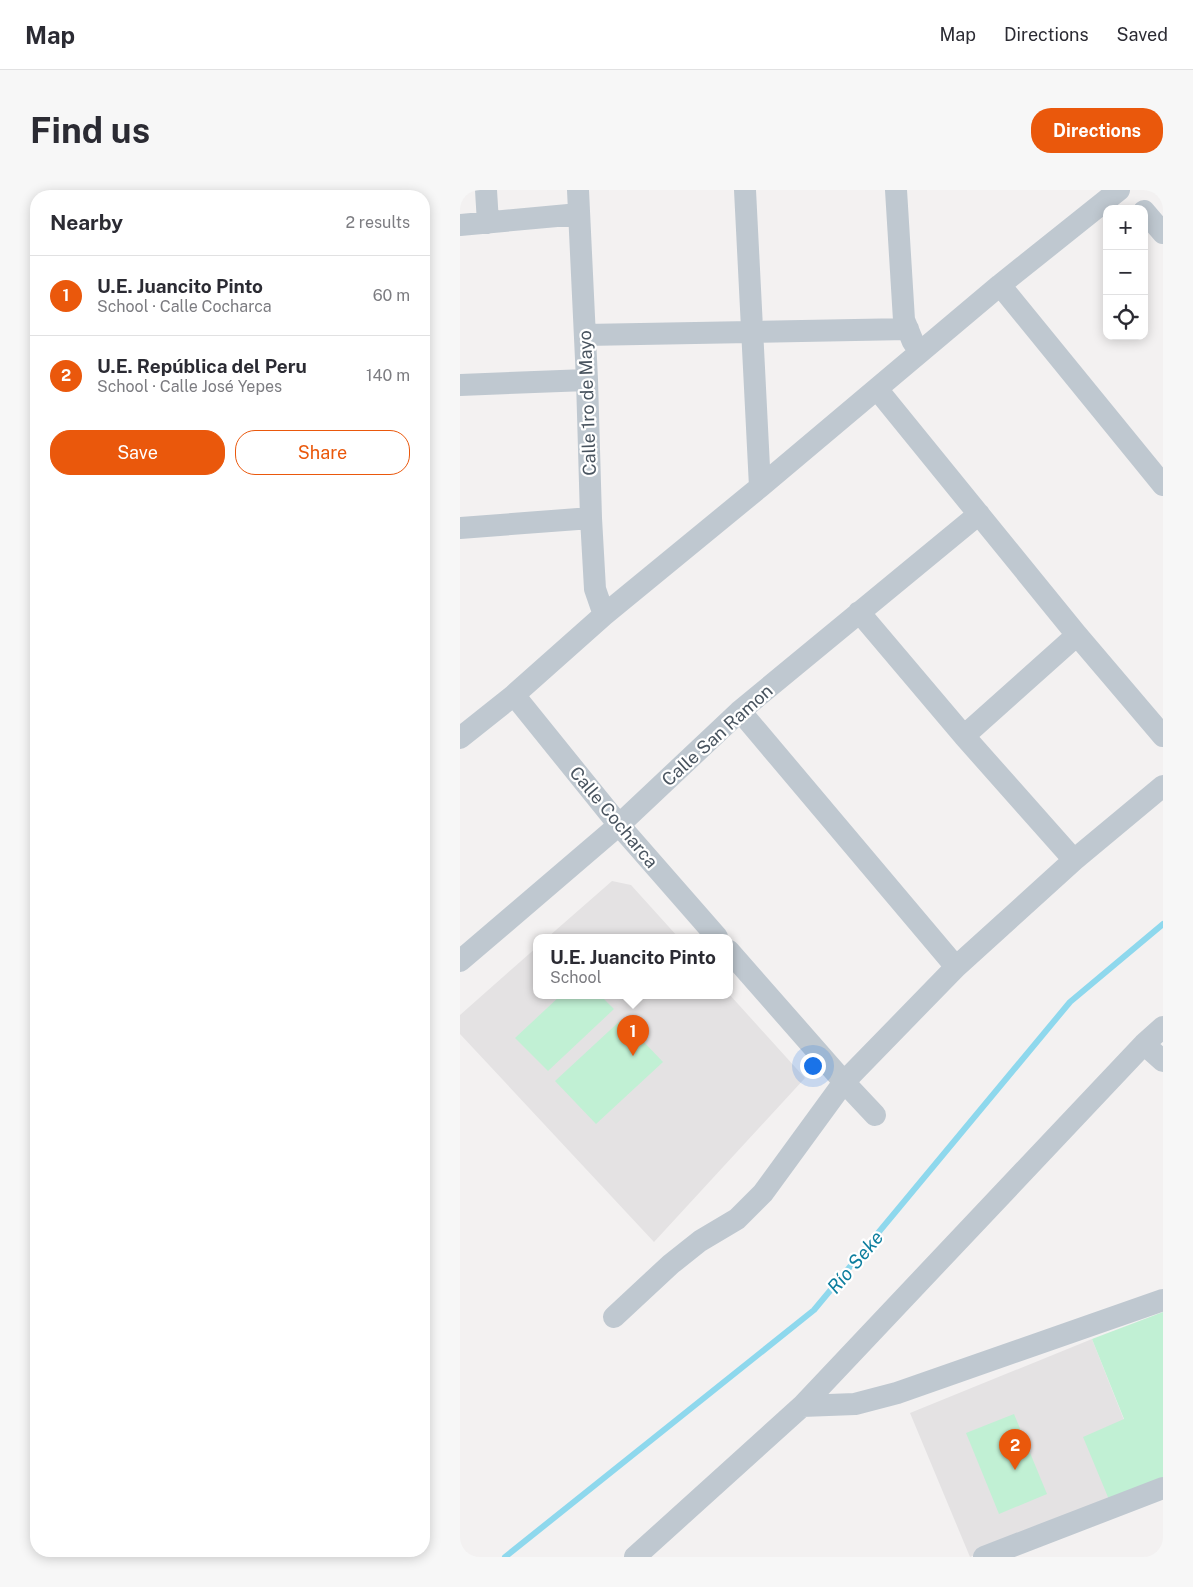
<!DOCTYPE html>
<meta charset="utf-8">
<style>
:root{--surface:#fff;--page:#f7f7f7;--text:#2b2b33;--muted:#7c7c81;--line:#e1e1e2;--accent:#ea580c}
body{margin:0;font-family:"Public Sans",sans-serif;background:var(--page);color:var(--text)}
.controls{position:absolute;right:15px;top:15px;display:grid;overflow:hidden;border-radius:10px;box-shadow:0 2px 12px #0003}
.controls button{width:45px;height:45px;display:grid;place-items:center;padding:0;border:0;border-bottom:1px solid var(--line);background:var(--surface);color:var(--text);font:25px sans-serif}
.you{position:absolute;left:352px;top:875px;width:18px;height:18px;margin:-12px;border:4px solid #fff;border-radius:50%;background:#1a73e8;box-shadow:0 0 0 8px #1a73e833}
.badge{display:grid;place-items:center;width:32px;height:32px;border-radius:50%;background:var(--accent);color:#fff;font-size:16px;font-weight:700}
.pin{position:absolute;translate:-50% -41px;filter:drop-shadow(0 1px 2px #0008)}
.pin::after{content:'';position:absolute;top:26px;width:18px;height:15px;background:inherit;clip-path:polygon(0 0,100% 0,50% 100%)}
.popup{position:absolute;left:73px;top:744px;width:200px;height:65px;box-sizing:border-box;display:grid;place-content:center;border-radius:10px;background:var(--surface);filter:drop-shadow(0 1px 4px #0005);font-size:16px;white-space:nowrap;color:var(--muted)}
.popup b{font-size:19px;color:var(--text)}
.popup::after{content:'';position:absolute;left:50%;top:100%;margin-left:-10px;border:10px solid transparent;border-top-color:var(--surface)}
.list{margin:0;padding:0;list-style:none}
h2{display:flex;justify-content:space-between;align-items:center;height:65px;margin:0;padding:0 20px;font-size:21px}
h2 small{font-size:16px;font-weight:400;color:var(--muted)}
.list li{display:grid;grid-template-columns:32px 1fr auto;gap:15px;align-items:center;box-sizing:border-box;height:80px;padding:0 20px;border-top:1px solid var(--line)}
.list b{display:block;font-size:19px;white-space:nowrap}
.list p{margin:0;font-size:16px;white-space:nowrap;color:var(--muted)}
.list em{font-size:16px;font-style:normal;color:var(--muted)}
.actions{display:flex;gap:10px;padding:15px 20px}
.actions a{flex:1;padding:11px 0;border:1px solid var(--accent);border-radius:20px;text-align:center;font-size:18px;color:var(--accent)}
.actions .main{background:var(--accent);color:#fff}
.icon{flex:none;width:28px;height:28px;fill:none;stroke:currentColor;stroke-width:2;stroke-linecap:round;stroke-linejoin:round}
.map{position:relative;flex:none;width:703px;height:1367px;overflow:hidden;border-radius:20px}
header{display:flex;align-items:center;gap:30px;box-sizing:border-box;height:70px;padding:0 25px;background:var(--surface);border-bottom:1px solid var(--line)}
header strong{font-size:24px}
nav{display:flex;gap:28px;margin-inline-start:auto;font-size:18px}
.intro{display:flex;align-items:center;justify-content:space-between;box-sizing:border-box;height:120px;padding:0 30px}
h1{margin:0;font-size:35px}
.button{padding:12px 22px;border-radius:20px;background:var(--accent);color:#fff;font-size:18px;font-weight:700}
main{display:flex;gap:30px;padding:0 30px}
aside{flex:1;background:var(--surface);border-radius:20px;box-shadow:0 2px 12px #0003}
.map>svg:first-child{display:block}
.education{fill:#e4e2e3}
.green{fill:#c1f0d4}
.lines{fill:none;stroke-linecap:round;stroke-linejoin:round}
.stream{stroke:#8ed8ed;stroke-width:6}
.minor{stroke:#bfc8d0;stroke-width:22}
.labels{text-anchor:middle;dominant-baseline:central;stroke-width:4.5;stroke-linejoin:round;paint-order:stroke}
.street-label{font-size:18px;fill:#49545f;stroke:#fff}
.water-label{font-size:19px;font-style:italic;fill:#0d7e9e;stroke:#fff}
</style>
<header>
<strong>Map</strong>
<nav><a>Map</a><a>Directions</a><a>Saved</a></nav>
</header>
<div class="intro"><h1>Find us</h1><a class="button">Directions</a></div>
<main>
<aside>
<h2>Nearby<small>2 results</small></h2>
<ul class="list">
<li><span class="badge">1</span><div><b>U.E. Juancito Pinto</b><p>School · Calle Cocharca</p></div><em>60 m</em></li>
<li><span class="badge">2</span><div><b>U.E. República del Peru</b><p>School · Calle José Yepes</p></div><em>140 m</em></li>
</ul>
<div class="actions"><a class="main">Save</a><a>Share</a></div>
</aside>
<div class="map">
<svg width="703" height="1367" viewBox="0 0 703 1367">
<rect width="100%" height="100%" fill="#f3f1f1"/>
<path class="education" d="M152 691 171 695 218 747H88Z
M77 757V805L269 804 345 888 194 1052 0 844V825Z
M632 1149 664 1230 650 1312 510 1367 450 1223Z"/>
<path class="green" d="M101 805H140L154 819 88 881 55 848Z
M162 829 203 872 136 934 95 891Z
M703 1122V1292L650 1312 623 1247 664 1229 632 1149Z
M554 1224 587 1304 539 1324 506 1243Z"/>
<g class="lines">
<path class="stream" d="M45 1367 354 1120 610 812 703 734"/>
<path class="minor" d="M26 0 28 33
M118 0 127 190 131 328 135 399 144 425
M285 0 300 297
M436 0 444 130 453 152
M684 21 703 43
M0 35 119 24
M540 95 703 295
M125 145 448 139
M0 195 127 190
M417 199 617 445 703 546
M0 338 131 328
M399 422 504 546 614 670
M54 505 159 635 257 747
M280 521 496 777
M504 546 617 445
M0 548 54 505 144 425 300 297 540 95 659 0
M269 761 384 892 415 925
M0 771 159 635 280 521 519 324
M684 854 703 871
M154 1127 211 1074 240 1051 277 1029 303 1003 384 892 496 777 614 670 703 596
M342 1216 684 854 703 837
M175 1367 342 1216 395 1214 437 1203 703 1110
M524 1367 703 1298"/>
</g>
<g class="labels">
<g class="street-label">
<text transform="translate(127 213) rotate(-92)">Calle 1ro de Mayo</text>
<text transform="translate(257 545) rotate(-42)">Calle San Ramon</text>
<text transform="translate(154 627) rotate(50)">Calle Cocharca</text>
</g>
<g class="water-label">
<text transform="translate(395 1072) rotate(-50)">Río Seke</text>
</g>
</g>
</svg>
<div class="controls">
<button>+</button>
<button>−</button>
<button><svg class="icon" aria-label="locate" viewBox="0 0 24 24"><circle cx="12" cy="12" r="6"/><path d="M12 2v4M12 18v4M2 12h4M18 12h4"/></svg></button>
</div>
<div class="you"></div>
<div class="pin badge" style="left:173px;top:866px">1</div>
<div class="popup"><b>U.E. Juancito Pinto</b>School</div>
<div class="pin badge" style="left:555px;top:1280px">2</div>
</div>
</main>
